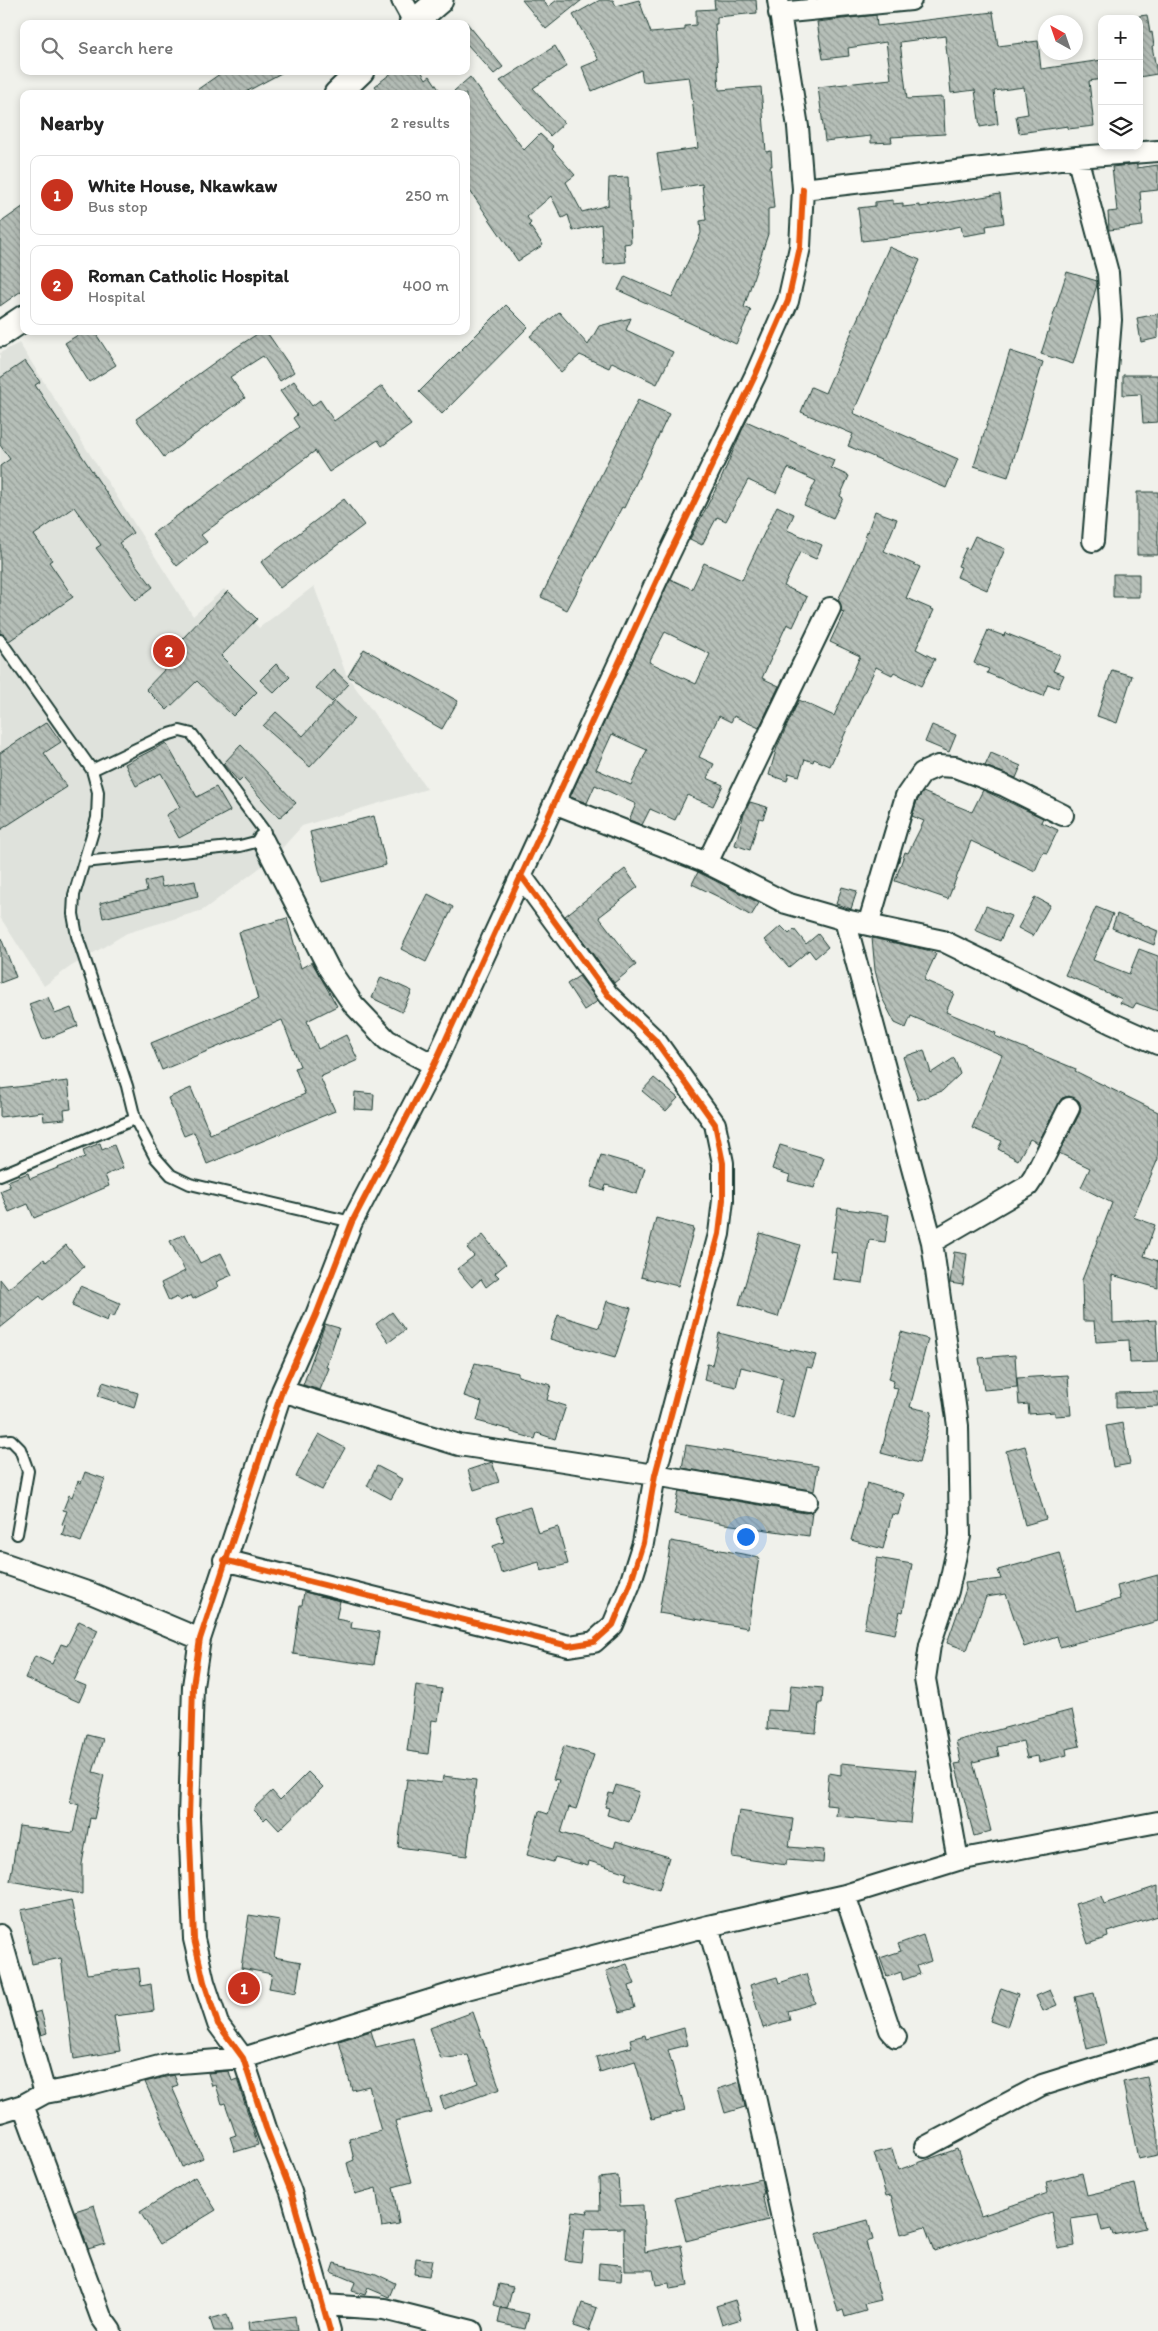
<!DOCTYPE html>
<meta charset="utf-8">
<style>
:root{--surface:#fff;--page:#f2f2f2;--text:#222;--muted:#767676;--line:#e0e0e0;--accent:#c8321e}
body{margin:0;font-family:Itim,sans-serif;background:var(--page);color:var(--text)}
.controls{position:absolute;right:15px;top:15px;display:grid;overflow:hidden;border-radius:10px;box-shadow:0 2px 8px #0003}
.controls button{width:45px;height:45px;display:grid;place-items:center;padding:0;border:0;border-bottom:1px solid var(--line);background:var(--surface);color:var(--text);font:25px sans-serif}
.compass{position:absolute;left:1038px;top:15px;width:45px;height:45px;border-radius:50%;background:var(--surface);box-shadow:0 2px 8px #0003;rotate:320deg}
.you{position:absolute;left:745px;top:1536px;width:18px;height:18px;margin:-12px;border:4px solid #fff;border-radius:50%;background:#1a73e8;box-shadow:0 0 0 8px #1a73e833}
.badge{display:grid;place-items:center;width:32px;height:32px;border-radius:50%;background:var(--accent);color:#fff;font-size:16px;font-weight:700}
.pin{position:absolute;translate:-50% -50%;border:2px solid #fff;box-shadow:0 1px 5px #0006}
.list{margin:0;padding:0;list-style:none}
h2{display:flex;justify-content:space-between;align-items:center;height:65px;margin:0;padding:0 20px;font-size:21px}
h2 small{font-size:16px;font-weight:400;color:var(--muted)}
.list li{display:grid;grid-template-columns:32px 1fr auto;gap:15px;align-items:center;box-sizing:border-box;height:80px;margin:0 10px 10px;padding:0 10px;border:1px solid var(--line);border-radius:10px}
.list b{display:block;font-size:19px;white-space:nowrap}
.list p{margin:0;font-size:16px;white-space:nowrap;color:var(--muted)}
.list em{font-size:16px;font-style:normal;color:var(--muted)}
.icon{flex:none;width:28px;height:28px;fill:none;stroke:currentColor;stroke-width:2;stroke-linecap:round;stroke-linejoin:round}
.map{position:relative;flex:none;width:1158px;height:2331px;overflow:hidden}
.search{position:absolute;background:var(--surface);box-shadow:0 2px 8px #0003;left:20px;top:20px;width:450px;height:55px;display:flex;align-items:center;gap:12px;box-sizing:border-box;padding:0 18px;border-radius:10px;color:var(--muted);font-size:19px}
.panel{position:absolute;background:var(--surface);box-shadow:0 2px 8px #0003;left:20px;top:90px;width:450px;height:245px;border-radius:10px}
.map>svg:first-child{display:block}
.built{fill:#dfe2dc}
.building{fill:url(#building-back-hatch);stroke:#1f3d34;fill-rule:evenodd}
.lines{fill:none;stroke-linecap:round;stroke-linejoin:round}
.service-casing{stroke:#1f3d34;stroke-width:14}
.minor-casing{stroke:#1f3d34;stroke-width:24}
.tertiary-casing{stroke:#1f3d34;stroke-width:29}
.service{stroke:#fdfcf7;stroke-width:10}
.minor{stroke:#fdfcf7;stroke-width:20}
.tertiary{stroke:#fdfcf7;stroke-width:25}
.cycleway-casing{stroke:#fdfcf7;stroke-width:9}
.cycleway{stroke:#e8590c;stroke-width:6}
</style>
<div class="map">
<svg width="1158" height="2331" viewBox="0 0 1158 2331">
<defs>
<pattern id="building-back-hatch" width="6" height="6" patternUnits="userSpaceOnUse" patternTransform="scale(1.25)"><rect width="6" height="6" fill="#b6bfb8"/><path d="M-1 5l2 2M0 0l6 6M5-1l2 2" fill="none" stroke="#939c96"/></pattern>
</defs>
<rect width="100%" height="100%" fill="#f0f1eb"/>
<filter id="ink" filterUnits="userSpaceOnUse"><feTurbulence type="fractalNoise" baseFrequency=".02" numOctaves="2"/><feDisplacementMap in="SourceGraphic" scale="10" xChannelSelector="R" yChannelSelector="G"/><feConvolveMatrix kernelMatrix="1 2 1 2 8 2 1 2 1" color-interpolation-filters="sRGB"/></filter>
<g filter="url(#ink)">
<path class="built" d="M19 343 193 616 224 589 259 628 314 586 346 674 427 789 302 826 273 858 203 910 127 933 70 967 44 986 0 917V353Z"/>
<path class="building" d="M522 0H543L548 7 557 0H582L546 29Z
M600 0H613L616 6 639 0 651 33 685 30V26L696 25V10L715 9 714 0H756L757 13 717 17V24H715L719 90 761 87 766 152 771 151 772 166H770L774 208 768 209V234L744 307 751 310 736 344 618 290 625 276 672 297 701 233 700 221 706 220 702 184 663 190 657 154 698 148 690 81 689 77 643 82 641 70 592 91 582 67 599 60 573 15Z
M993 12 998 46 1038 41 1041 69 1102 60V79L1089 81 1094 126 1068 129V126L1019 133 1016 116 1028 114 1024 87 994 91 998 124 980 127 975 90 951 93 945 36 900 42 907 99 943 97 945 134 891 137 892 142 871 143V136L825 141 818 87 891 79 886 42 848 48 849 56 823 59 817 22 876 15 877 26Z
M1147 15 1150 33 1152 32 1154 46H1152L1157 74 1139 77V16Z
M466 22 503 67 494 74 466 43Z
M555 46 567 66 533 88 564 123 550 136 500 81Z
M224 71H285L242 94H191Z
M394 71H421L426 79 430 76 442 94H381L375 86Z
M470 77 524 150 540 134 554 147 552 149 575 175 566 182 582 212 608 205 609 178 628 177 631 243 624 244 626 262 604 264 601 224 573 231 568 215 562 218 551 196 527 217 531 223 529 225 543 245 518 261 466 185V94H457L454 91Z
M1137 164V168L1158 165V190L1140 192 1143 226 1109 230 1108 212 1117 211 1112 167Z
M1000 194 1004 223 986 226 987 232 963 236 961 226 923 234 862 241 858 208 875 206V202L893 200V204L903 203V207L920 205V207Z
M24 206V289L0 306V223Z
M889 247 920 260 853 413 958 459 946 488 848 446 853 434 801 412 811 387 825 393Z
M1067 272 1097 281V285L1073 364 1041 354Z
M506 305 528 327 442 414 419 392Z
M559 312 588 345 599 326 631 318 626 330 673 352 657 384 612 362 609 368 580 355 561 372 530 336Z
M1158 314V338L1141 342 1137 318Z
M84 331H94L116 365 89 382 65 343Z
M262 331H266L294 372 280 381 263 356 230 377 245 398 164 457 136 419 229 352Z
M1010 351 1043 362 1008 477 974 466Z
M25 361 40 382 35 385 133 533 119 543 153 587 136 600 96 548 101 545 74 507 34 535 52 560 49 562 73 597 9 641 0 633V466L10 459 0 445V378Z
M1123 375H1158V422L1143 423 1141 394 1123 395Z
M294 381 312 406 320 400 334 421 382 386 411 425 382 446 378 440 329 472 315 451 201 535 207 542 177 566 152 534 299 427 293 418 297 415 280 391Z
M638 400 669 414 624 508 622 507 567 610 541 597Z
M746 421 834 460 831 468 849 476 840 496 843 498 833 518 804 505 816 481 788 468 776 493 748 480 726 521 717 517 702 545 690 539 721 479Z
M1137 492H1158V555H1137Z
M344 499 364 525 280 588 261 562Z
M777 506 794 514 787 530 822 545 816 559 800 552 784 586 807 597 793 627 787 624 762 678 779 686 759 728 734 716 731 722 719 716 699 757 714 764 707 778 723 785 713 806 687 795 675 820 650 809 642 825 629 820 636 804 595 785 587 803 570 797 670 579 692 589 704 563 742 580ZM665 632 710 654 696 684 649 662ZM612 734 647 750 631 785 596 769Z
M875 511 897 519 884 551 920 567 906 598 934 610 916 649 935 659 921 686 894 672 892 675 876 667 830 766 814 759 813 762 805 759 799 776 789 773 787 781 769 775 777 747 799 700 834 716 860 656 830 642 844 612 841 611 838 600 858 557Z
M975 536 1005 549 987 590 957 577 961 567 958 566 966 548 969 549Z
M1113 574H1139V597H1113Z
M228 591 257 619 221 656 257 692 233 716 197 681 167 710 146 689 167 667 161 661Z
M988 630 1004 636 1005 633 1060 655 1053 671 1064 675 1058 688 1048 684 1043 696 987 673 989 669 974 663Z
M364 649 458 701 442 729 348 676Z
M276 664 290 677 274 693 260 680Z
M333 669 349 684 332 702 316 688Z
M1112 670 1132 676 1117 723 1097 716Z
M335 701 354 719 310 767 263 726 276 712 303 736Z
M47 722 61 742 44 753 67 787 0 830V753Z
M932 725 956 735 949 752 925 742Z
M166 743 197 797 216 787 230 811 179 838 166 815 180 807 161 773 136 786 125 764Z
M241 745 296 803 279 818 243 778 239 782 223 764Z
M991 753 1021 766 1016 778 985 766Z
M983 790 1043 818 1041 822 1058 830 1047 853 1043 852 1035 871 971 841 948 899 895 881 905 852 908 853 924 821 912 816 917 801 923 792 972 812Z
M750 802 767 807 763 819 759 818 750 850 735 845 744 814Z
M374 816 386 865 322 882 310 832Z
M625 869 638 887 599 917 636 965 614 983 565 916Z
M698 872 759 903 751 916 723 899 692 884Z
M160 878 162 887 195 881 198 896 103 918 100 903 147 891 145 882Z
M842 887 857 891 851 909 836 904Z
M428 894 453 907 426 962 401 949Z
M1035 897 1050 905 1033 936 1018 928Z
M986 906 1011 916 1000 941 975 930Z
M1096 907 1113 914 1093 960 1129 974 1139 949 1158 956V1011L1136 1003 1133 1008 1120 1003 1122 999 1065 975Z
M1117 914 1158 931 1154 945 1112 928Z
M287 918 301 968 312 962 337 1006 307 1021 318 1049 346 1035 358 1060 320 1077 335 1111 207 1164 194 1132 184 1136 168 1098 191 1088 210 1134 305 1094 295 1068 300 1066 282 1020 162 1070 151 1043 258 999 239 932Z
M781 926 789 934 794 929 806 944 818 934 828 947 815 958 809 950 789 967 765 940Z
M1 938 16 977 0 983V939Z
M872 938 927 950 936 954 924 980 954 993 946 1012 996 1033 995 1036 1076 1069 1075 1071 1158 1112V1159L1133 1217 1155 1225 1144 1256 1158 1261V1288L1112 1275 1113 1323 1156 1320 1158 1362 1130 1363 1129 1340 1096 1342 1094 1321H1083L1082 1280 1112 1203 1081 1187 1090 1168 1059 1153 1080 1113 1081 1107 1079 1101 1069 1096 1062 1098 1038 1143 1030 1139 1018 1160 998 1149 1002 1141 972 1128 1002 1055 911 1016 906 1028 895 1023 882 998 875 970Z
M579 976 598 1001 584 1010 567 984Z
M381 977 412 991 402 1012 372 998Z
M48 997 55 1014 71 1008 78 1026 43 1040 29 1004Z
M924 1050 931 1073 954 1058 960 1074 942 1091 918 1100 903 1057Z
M654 1078 678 1098 666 1111 642 1091Z
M68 1081 71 1109 64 1110 65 1119 44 1121 43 1112 0 1117V1089Z
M355 1092 374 1094 373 1110 354 1109Z
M100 1143 102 1150 114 1145 123 1168 105 1175 109 1186 34 1218 28 1204 9 1212 0 1191 10 1187 8 1181 28 1173 30 1179 85 1157 83 1150Z
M780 1145 824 1158 814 1188 788 1181 790 1175 772 1169Z
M601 1155 645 1168 637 1194 606 1185 604 1191 591 1187Z
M838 1208 889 1215 885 1242 869 1240 863 1283 833 1279 837 1253 831 1252Z
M656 1218 694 1228 678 1286 641 1277Z
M760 1233 800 1245 778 1317 739 1305Z
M185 1234 200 1263 221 1253 232 1275 216 1282 218 1287 193 1299 191 1295 180 1301 177 1297 169 1301 161 1283 185 1271 170 1241Z
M483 1235 506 1264 495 1273 499 1277 486 1287 481 1279 472 1287 457 1269 474 1256 467 1248Z
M66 1245 84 1267 43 1300 40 1296 0 1328V1279L8 1289 44 1259 46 1262Z
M954 1252 967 1254 963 1285 950 1283Z
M80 1286 120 1303 114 1317 109 1315 107 1321 72 1306Z
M607 1301 631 1308 615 1358 550 1339 558 1315 599 1328Z
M392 1312 405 1330 389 1342 376 1324Z
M325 1324 339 1328 326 1367 329 1368 320 1390 303 1385Z
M901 1332 928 1339 910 1407 932 1412 919 1463 881 1453 898 1388 892 1387 894 1381 889 1379Z
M719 1333 790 1351V1349L816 1355 812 1368 807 1367 794 1418 775 1413 783 1378 741 1367 736 1387 704 1380 707 1364 712 1365Z
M1015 1355 1017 1387 984 1390 979 1358Z
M475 1363 518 1373V1376L551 1385 547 1400 566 1406 555 1439 537 1433 535 1439 511 1432V1430L477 1421 482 1402 464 1396Z
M1068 1375 1071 1415 1055 1416V1412L1029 1414 1028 1404 1019 1405 1017 1378Z
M103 1382 138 1393 134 1408 98 1396Z
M1158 1392V1406L1116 1408V1393Z
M1123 1423 1130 1464 1113 1467 1106 1426Z
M319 1434 345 1448 322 1490 296 1477 304 1460Z
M686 1445 818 1466 814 1491 682 1468Z
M1025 1446 1046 1519 1025 1525 1006 1451Z
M492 1462 499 1482 474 1490 468 1470Z
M377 1466 402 1479 391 1499 367 1486Z
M85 1472 105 1479 81 1542 62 1535 65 1525 62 1524 67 1511 63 1510 69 1495 72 1497 78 1481 81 1483Z
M867 1483 904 1494 898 1515 892 1514 883 1549 851 1540Z
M679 1491 805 1513 812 1512 809 1536 725 1524 674 1514Z
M530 1507 538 1533 558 1527 568 1564 541 1571 539 1562 501 1573 493 1546 504 1542 497 1517Z
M671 1541 759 1557 748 1628 659 1613Z
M1060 1553 1076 1611 1120 1599 1117 1586 1158 1575V1621L1060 1647 1057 1636 1024 1647 1006 1594 986 1597 967 1650 947 1643 966 1589 965 1583 1001 1579 998 1570Z
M877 1558 912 1564 903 1612 900 1611 895 1634 864 1628Z
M304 1592 340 1601 336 1619 352 1622 351 1628 379 1632 374 1665 293 1654 300 1605H302Z
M79 1621 98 1630 74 1681 86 1686 79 1702 25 1678 35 1656 52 1664 61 1644 67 1646Z
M416 1685 442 1689 438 1721 432 1720 428 1754 407 1751Z
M791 1685 823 1688 822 1703H819L816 1733 767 1729 768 1710 788 1711Z
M1072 1710 1080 1746 1066 1749 1067 1755 1039 1762 1038 1756 1027 1758 1023 1741 997 1747 999 1756 973 1762 991 1831 974 1836 955 1764 961 1763 956 1741Z
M87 1735 103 1739 93 1772 104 1775 94 1819 90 1818 82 1864V1894L10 1881 19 1826 73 1833 79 1805 70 1802Z
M564 1746 594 1755 576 1809 569 1807 561 1833 614 1848 616 1841 669 1857 659 1890 625 1879 627 1873 589 1861 588 1866 555 1857 553 1862 527 1855 539 1811 548 1814 559 1780 553 1779Z
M841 1763 916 1770 910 1823 836 1816 837 1806 826 1805 829 1773 841 1775Z
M308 1772 323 1787 279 1830 267 1817 264 1820 253 1809 272 1791 280 1800Z
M443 1776 476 1780 467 1856 398 1847 407 1779 442 1783Z
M616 1785 639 1792 629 1822 607 1815 609 1808 605 1807 609 1793 613 1794Z
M739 1811 793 1819 789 1847 824 1850 823 1863 787 1860 786 1865 732 1857Z
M1158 1886V1916L1107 1932 1108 1937 1088 1944 1075 1904 1101 1896 1104 1904Z
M71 1900 87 1974 139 1968 141 1986 151 1984 154 2011 114 2016 120 2051 74 2059 61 1958 32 1964 21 1910Z
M249 1915 280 1920 274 1957 301 1962 296 1993 269 1988 272 1974 241 1968Z
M923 1935 931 1961 917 1966 920 1974 903 1980 901 1972 887 1977 880 1958 901 1951 898 1944Z
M627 1964 635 1984 629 1986 635 2008 620 2012 606 1971Z
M806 1974 815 2003 788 2011 790 2020 763 2028 750 1985 777 1977 779 1983Z
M1001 1988 1018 1994 1007 2027 990 2021Z
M1050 1990 1057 2005 1043 2011 1036 1996Z
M1094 1993 1106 2044 1087 2049 1075 1997Z
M41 2011 47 2033 41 2035 34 2013Z
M473 2012 500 2089 444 2109 440 2097 478 2083 468 2055 441 2059 430 2028Z
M684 2028 688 2045 668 2050 685 2110 652 2119 635 2061 600 2072 596 2057 632 2047 630 2039 645 2035 646 2039Z
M371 2031 376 2047 413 2038 431 2112 395 2121 412 2182 393 2187 399 2224 382 2227 376 2188 355 2194 347 2163 354 2160 349 2139 381 2131 369 2086 352 2090 339 2041Z
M229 2071 232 2081 237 2079 258 2145 235 2152 230 2137 236 2135 225 2103 222 2104 216 2085 212 2086 208 2073Z
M174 2075 178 2085 172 2087 203 2158 182 2167 145 2082Z
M1147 2077 1158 2132V2155L1138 2159 1123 2082Z
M740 2082 745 2107 725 2113 718 2089Z
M892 2149 898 2170 957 2149 981 2216 1048 2193 1046 2182 1082 2173 1087 2195 1135 2184 1145 2228 1113 2235 1111 2229 1102 2231 1098 2215 1071 2219 1075 2246 1058 2249 1052 2212 997 2231V2229L934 2251 925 2227 901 2234 891 2195 886 2196 874 2153Z
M618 2176 620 2206 643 2205 645 2252 681 2245 688 2286 670 2289 669 2283 656 2285 653 2270H625L624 2228 585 2229 581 2262 565 2260 572 2211 588 2213 587 2210H600L599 2178Z
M195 2177 216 2210 160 2244 140 2212Z
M761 2179 764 2194H762L768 2220 686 2241 675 2198Z
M94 2205 105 2244 88 2249 75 2211Z
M868 2220 873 2240 866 2242 881 2300 864 2304 866 2311 845 2317 843 2310 838 2312 816 2234Z
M416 2258 432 2260 429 2276 414 2274Z
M334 2263 376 2274 395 2283 389 2297 368 2288 365 2295 352 2291 355 2282 331 2272Z
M599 2263 622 2265 621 2281 598 2279Z
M499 2284 513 2287 507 2309 494 2305Z
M735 2300 741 2319 722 2325 716 2306Z
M582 2303 597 2308 589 2331 574 2326Z
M501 2308 529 2314 525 2329 498 2323Z
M227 2314 232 2331H214L210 2319Z
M295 2316 297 2331H249L248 2322Z"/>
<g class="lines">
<g class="service-casing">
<path id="service" d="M0 640 92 770 98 792 97 818 74 895 73 914 77 936 127 1086 135 1119 155 1157 171 1175 190 1184 352 1222
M84 862 240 846 263 840 265 832 192 734 180 731 163 736 92 770
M0 1175 135 1119
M0 1441 11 1440 20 1449 28 1471 17 1534"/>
</g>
<g class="minor-casing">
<path id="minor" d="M402 0 414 22
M778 0 798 127 803 189 1077 157 1158 151
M779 13 911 0
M1077 157 1108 273 1111 320 1093 541
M554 803 707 863 786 903 845 920 943 941 1111 1023 1158 1044
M263 840 329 969 353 1004 387 1040 434 1065
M707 863 830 608
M845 920 932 1242 958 1426 960 1536 948 1591 930 1645 925 1679 958 1860
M868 925 906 796 922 773 938 766 955 767 1005 786 1063 815
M932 1242 1028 1186 1034 1177 1069 1108
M282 1391 459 1445 655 1475 807 1501
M224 1560 569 1646 594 1642 613 1625 630 1584 643 1543 655 1475 719 1234 723 1200V1163L715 1124 655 1040 608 995 522 877
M0 1562 93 1594 200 1639
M845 1895 890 2030 896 2037
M708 1926 748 2065 807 2331
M0 1935 45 2093
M23 2105 101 2317 111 2331
M0 2112 23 2105 45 2093 83 2086 167 2064 243 2058 463 1990 708 1926 845 1895 958 1860 1158 1822
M925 2147 1042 2085 1158 2049
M324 2305 384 2309 472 2331
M330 2331 291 2192 266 2128 243 2058 218 2024 204 1982 194 1939 189 1817 193 1686 200 1639 282 1391 316 1315 352 1222 434 1065 662 569 755 376 788 301 800 247 803 189"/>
</g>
<g class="tertiary-casing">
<path id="tertiary" d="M412 24 440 0
M337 94 361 71
M0 334 24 318"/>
</g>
<use href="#service" class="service"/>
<use href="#minor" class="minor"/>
<use href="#tertiary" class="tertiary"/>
<g class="cycleway-casing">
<path id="cycleway" d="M224 1560 569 1646 594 1642 613 1625 630 1584 643 1543 655 1475 719 1234 723 1200V1163L715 1124 655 1040 608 995 522 877
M330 2331 291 2192 266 2128 243 2058 218 2024 204 1982 194 1939 189 1817 193 1686 200 1639 282 1391 316 1315 352 1222 434 1065 662 569 755 376 788 301 800 247 803 189"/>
</g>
<use href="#cycleway" class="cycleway"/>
</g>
</g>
</svg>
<div class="controls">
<button>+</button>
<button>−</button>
<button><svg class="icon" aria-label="layers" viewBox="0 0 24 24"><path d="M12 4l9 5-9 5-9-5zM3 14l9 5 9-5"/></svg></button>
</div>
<svg class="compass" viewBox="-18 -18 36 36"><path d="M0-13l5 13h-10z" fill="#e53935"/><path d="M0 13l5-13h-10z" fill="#767676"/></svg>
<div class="you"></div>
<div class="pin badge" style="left:244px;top:1988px">1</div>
<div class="pin badge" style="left:169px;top:651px">2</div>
<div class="search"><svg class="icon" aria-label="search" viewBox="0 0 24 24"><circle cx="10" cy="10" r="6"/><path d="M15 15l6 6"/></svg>Search here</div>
<section class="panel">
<h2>Nearby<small>2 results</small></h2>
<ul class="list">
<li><span class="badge">1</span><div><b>White House, Nkawkaw</b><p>Bus stop</p></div><em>250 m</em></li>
<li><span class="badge">2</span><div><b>Roman Catholic Hospital</b><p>Hospital</p></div><em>400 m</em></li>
</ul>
</section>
</div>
